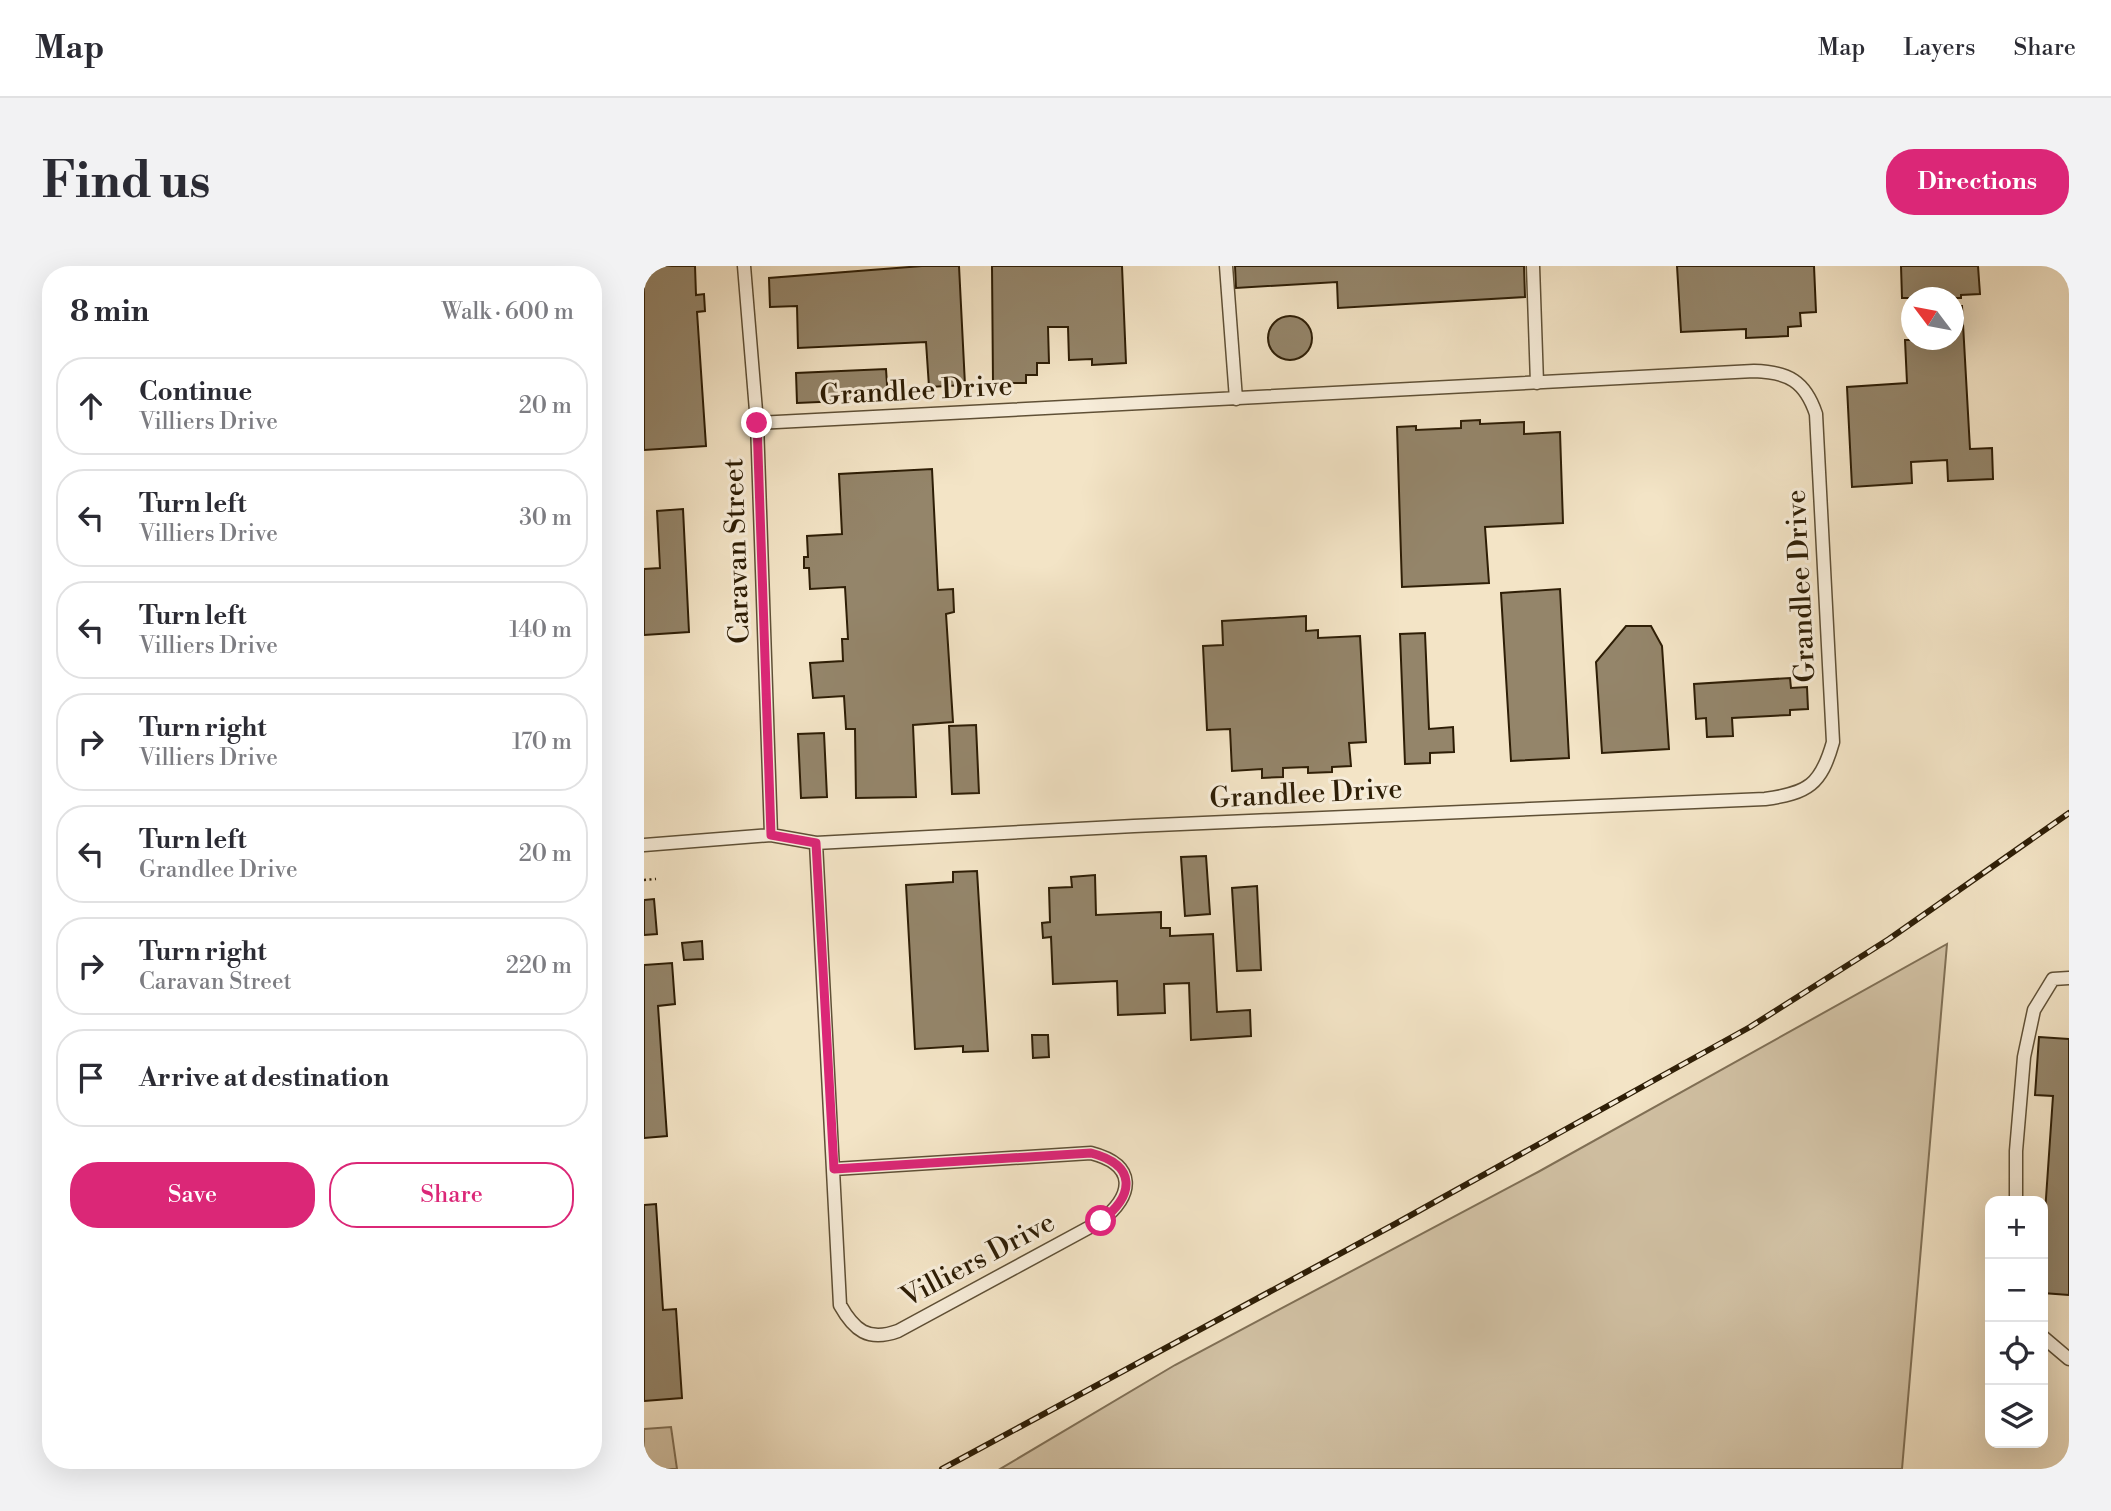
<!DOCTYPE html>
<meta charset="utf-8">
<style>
:root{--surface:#fff;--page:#f2f2f3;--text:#2b2b33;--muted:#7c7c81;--line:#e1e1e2;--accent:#db2777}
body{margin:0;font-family:"Libre Bodoni",serif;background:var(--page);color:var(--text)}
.controls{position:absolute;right:21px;bottom:21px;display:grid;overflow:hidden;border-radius:14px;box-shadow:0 7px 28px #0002}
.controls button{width:63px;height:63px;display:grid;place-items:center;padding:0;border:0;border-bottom:2px solid var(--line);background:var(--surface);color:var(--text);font:35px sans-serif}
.compass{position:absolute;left:1257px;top:21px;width:63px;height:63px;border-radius:50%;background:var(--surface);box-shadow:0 7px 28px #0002;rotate:302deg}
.stop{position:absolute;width:21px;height:21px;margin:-16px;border:5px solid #db2777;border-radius:50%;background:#fff}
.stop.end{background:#db2777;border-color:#fff;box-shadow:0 2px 7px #0008}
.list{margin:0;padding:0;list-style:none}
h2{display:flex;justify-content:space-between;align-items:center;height:91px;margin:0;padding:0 28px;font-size:30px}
h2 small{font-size:23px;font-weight:400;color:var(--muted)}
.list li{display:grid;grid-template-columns:46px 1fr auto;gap:21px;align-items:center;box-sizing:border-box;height:98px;margin:0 14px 14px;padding:0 14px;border:2px solid var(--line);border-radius:28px}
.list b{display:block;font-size:26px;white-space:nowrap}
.list p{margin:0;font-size:23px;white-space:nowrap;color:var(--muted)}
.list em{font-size:23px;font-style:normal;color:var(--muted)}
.actions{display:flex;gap:14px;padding:21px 28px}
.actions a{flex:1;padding:16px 0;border:2px solid var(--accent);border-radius:28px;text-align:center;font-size:24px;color:var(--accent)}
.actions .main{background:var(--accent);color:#fff}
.icon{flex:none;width:38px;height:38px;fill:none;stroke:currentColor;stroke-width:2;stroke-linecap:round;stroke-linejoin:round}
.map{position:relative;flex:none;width:1425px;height:1203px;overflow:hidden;border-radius:28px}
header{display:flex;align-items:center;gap:42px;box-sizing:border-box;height:98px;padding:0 35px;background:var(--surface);border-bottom:2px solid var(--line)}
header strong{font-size:33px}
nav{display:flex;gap:38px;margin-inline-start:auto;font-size:24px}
.intro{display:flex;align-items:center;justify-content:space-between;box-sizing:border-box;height:168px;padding:0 42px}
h1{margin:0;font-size:49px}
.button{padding:18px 32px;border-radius:28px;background:var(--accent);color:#fff;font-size:24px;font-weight:700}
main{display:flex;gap:42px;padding:0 42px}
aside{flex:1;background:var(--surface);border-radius:28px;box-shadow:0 7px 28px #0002}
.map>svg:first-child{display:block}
.green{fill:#d2c2a5;stroke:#807056;stroke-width:2}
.building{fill:#94856a;stroke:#2e1e06;stroke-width:2}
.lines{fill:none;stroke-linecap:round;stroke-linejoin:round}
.minor-casing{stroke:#5f5036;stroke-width:15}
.path{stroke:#2e1e06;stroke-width:2.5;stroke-dasharray:2 3.5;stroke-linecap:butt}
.minor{stroke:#f7edda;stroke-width:12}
.rail-casing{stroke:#2e1e06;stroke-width:6}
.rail{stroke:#f7edda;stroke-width:3.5;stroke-dasharray:10;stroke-linecap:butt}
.route{stroke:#db2777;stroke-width:9}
.labels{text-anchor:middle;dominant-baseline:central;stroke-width:6;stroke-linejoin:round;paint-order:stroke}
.street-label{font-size:28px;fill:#2e1e06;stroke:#f7edda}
</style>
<header>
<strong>Map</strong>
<nav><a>Map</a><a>Layers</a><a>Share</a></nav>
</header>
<div class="intro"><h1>Find us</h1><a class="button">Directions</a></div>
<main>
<aside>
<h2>8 min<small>Walk · 600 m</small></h2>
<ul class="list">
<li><svg class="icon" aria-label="ahead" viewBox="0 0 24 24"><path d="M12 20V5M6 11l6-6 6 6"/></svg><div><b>Continue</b><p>Villiers Drive</p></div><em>20 m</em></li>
<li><svg class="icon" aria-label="left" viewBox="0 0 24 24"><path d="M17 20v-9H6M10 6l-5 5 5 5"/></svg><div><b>Turn left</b><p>Villiers Drive</p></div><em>30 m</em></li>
<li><svg class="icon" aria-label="left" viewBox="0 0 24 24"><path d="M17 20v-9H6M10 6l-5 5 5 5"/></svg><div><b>Turn left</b><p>Villiers Drive</p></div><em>140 m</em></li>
<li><svg class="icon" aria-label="right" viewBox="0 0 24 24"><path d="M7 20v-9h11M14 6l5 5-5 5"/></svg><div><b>Turn right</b><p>Villiers Drive</p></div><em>170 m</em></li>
<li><svg class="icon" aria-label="left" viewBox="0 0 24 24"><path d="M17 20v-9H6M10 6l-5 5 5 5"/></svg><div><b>Turn left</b><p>Grandlee Drive</p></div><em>20 m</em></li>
<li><svg class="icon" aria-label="right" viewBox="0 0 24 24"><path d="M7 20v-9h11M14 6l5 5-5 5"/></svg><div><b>Turn right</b><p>Caravan Street</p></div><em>220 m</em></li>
<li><svg class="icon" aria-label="arrive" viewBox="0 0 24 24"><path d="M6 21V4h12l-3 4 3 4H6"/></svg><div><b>Arrive at destination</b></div></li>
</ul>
<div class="actions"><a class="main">Save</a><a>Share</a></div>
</aside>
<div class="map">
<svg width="1425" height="1203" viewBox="0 0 1425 1203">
<rect width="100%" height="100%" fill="#f3e4c6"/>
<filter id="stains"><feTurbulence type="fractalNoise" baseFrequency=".00286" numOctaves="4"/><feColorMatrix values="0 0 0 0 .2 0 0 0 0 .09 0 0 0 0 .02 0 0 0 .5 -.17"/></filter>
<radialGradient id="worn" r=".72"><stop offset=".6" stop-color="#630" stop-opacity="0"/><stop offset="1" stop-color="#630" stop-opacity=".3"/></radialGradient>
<path class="green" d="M1303 678 1258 1203H356L531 1099 894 906Z
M27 1161 33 1203H0V1163Z"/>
<path class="building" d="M0 0H51L52 29 60 28 61 45 53 46 62 180 0 184Z
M278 0H315L321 119 285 121 282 76 154 82 153 40 126 41 125 12Z
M348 0H478L482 97 448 99V93L425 94 424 61H404L405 97H393V109H382V117H349Z
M591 0H880L881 31 694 42 693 16 592 22Z
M1033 0H1170L1172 46 1156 47 1157 60 1144 61V70L1102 72V63L1037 66Z
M1257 0H1334L1336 28 1317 29V32H1258Z
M1310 40H1318L1326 183 1348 182 1349 213 1304 215 1303 194 1267 196 1268 217 1208 221 1203 121 1263 117 1261 74H1310Z
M624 72a22 22 0 1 1 44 0a22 22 0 1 1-44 0Z
M242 103 244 133 153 137 152 107Z
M836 154V158L880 156V168L916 166 919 257 841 261 845 317 758 321 753 161 772 160V164L817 162V155Z
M288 203 294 324 309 323 310 346 302 348 309 456 269 459 272 531 212 532 211 463H202L200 430 169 432 166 397 199 395 198 373H204L201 321 166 323 165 302H160V291H164L163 270 198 268 195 208Z
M39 243 45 366 0 369V303L16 302 13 245Z
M916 323 925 492 867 495 857 327Z
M662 350V365L674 364V372L716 370 722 476 705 477 707 500 688 501V506L664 507V501L639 502V511L618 512V503L588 505 586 463 563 464 559 380 579 379 578 355Z
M982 360H1007L1018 380 1025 483 958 487 952 396Z
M781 367 785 463 809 461 810 486 786 487V497L761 498 756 368Z
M1146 412 1147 422 1163 421 1164 443 1146 444V449L1088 452 1089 470 1063 471 1062 452 1052 453 1050 418Z
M332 459 335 527 308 528 305 460Z
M180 467 183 531 157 532 154 468Z
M562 590 566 648 541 650 537 591Z
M333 605 344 785 319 786V780L271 783 262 619 309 616V606Z
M451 609 452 649 517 646V662H526V670L569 668 573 746 606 744 607 770 547 774 545 717 520 718 521 747 474 749 473 715 409 718 407 671 399 672 398 657 406 656 405 622 428 621 427 611Z
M613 620 617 704 593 705 588 622Z
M10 633 13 668 0 669V634Z
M58 675 59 693 40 694 38 677Z
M28 697 31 738 14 740 23 870 0 872V699Z
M388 769H404L405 791 389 792Z
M1395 771 1425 773V1029L1399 1027V976L1409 830 1391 829Z
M12 938 19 1044 32 1043 38 1132 0 1135V939Z"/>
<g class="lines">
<g class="minor-casing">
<path id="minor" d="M100 0 113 157 127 569
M582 0 592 133
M889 0 893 117
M172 577 196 1039C210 1064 224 1076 254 1065L457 955C490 929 493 899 447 887L190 903
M0 579 127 569 172 577 490 560 1121 533C1164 527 1177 519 1189 476L1172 148C1161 115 1144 106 1110 105L113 157
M1372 935V885L1380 791 1390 744 1409 713 1425 712
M1399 1071 1425 1093"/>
</g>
<path class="path" d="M0 614 12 613"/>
<use href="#minor" class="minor"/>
<g class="rail-casing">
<path id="rail" d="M298 1203 751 958 1106 761 1245 673 1425 547"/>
</g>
<use href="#rail" class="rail"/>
</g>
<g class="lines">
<path class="route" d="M113 157 127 569 172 577 190 903 447 887C493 899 491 929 457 955"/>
</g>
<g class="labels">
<g class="street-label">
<text transform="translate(272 125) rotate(-3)">Grandlee Drive</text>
<text transform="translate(93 285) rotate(-92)">Caravan Street</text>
<text transform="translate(1157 320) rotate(-93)">Grandlee Drive</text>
<text transform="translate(662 528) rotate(-3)">Grandlee Drive</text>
<text transform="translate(334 994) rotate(-28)">Villiers Drive</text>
</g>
</g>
<rect width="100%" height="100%" filter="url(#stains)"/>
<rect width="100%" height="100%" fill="url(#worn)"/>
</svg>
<div class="controls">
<button>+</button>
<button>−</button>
<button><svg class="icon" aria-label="locate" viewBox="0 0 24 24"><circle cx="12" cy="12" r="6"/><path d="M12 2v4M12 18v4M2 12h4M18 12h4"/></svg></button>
<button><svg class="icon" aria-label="layers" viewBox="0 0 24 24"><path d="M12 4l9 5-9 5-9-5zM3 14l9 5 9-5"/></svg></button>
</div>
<svg class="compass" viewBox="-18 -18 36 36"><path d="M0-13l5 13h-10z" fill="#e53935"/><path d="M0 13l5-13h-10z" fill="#7c7c81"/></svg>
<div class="stop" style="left:457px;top:955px"></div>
<div class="stop end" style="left:113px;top:157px"></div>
</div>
</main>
